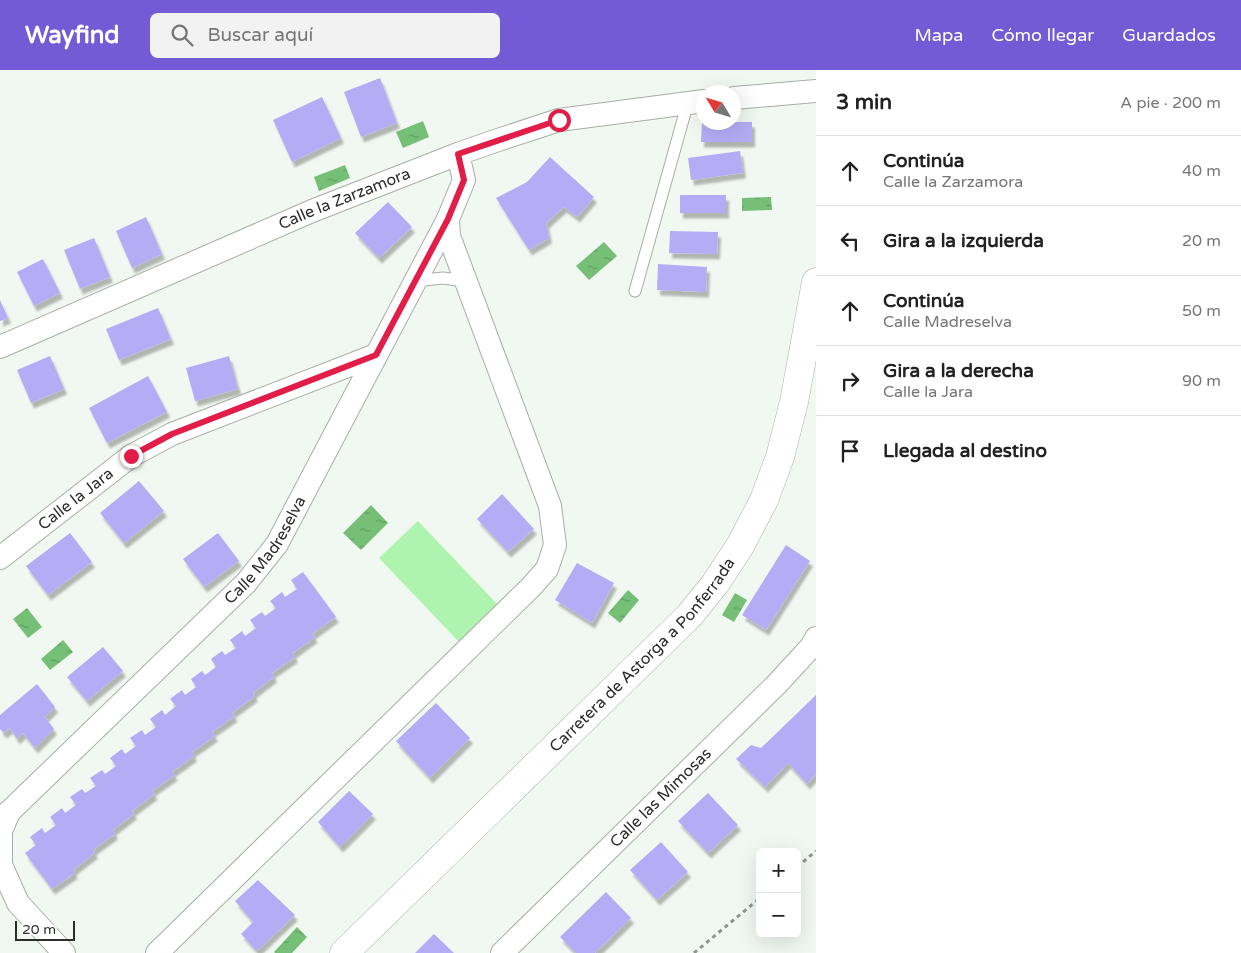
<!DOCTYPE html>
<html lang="es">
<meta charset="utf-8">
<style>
:root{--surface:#fff;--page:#f2f2f2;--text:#222;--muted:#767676;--line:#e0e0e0;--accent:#735bd6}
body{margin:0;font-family:"Varela Round",sans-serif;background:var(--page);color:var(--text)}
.controls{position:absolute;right:15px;bottom:15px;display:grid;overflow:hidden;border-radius:8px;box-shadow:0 5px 20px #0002}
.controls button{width:45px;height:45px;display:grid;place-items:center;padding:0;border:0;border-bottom:1px solid var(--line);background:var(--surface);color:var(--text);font:25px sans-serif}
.compass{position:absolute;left:696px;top:15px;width:45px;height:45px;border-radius:50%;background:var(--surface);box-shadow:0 5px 20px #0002;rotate:308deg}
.scale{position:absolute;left:15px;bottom:12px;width:60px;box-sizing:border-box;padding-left:5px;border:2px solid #2b2d2a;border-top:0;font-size:14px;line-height:18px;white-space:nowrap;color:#2b2d2a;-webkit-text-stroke:4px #fff;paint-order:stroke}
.stop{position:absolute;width:15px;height:15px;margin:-11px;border:4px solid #e11d48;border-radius:50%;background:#fff}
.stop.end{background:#e11d48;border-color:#fff;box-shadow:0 1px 5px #0008}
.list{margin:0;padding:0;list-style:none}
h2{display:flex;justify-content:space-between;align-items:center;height:65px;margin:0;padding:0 20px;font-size:21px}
h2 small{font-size:16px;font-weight:400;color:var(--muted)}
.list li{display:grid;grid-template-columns:32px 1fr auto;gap:15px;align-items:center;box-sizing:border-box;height:70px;padding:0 20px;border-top:1px solid var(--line)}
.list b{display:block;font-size:19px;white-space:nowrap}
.list p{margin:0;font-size:16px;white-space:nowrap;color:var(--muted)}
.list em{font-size:16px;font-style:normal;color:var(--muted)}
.icon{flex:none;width:28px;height:28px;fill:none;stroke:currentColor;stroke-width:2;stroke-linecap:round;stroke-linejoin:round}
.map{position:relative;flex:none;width:816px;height:883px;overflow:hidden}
header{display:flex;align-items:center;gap:30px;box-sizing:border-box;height:70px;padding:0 25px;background:var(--accent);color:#fff}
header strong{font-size:24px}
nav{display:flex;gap:28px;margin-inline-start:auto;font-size:18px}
.search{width:350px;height:45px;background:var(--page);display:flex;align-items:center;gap:12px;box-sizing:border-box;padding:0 18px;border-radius:8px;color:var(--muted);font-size:19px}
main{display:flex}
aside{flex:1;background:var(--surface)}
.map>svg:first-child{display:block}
.pitch{fill:#aff4ae}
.water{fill:url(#water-ripples)}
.building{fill:#b4adf6;filter:url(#shadow)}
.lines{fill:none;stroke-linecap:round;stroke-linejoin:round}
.service-casing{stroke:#a8aea7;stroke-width:13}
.minor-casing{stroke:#a8aea7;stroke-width:24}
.secondary-casing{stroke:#a8aea7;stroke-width:29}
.path{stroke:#8e938e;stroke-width:3;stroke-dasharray:4 4;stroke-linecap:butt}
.service{stroke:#fff;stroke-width:11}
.minor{stroke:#fff;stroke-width:22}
.secondary{stroke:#fff;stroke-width:28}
.route{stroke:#e11d48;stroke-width:6}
.labels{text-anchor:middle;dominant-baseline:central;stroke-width:4.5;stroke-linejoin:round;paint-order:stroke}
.street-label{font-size:16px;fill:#2b2d2a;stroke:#fff}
</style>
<header>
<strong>Wayfind</strong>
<div class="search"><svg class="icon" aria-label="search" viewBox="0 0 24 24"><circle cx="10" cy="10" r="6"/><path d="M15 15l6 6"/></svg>Buscar aquí</div>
<nav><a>Mapa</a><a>Cómo llegar</a><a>Guardados</a></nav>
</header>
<main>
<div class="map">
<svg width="816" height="883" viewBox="0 0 816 883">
<defs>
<pattern id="water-ripples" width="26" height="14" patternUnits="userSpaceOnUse" patternTransform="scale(1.25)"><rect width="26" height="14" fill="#75c076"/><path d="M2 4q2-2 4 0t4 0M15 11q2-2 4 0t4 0" fill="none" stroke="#609c61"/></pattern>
<filter id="shadow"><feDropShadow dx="3" dy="5.5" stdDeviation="1" flood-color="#0004"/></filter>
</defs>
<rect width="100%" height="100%" fill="#f1f8f1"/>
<path class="pitch" d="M418 451 498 535 459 572 379 488Z"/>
<path class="water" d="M423 51 429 67 403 78 396 62Z
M345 95 350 108 319 121 314 107Z
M771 127 772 140 742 141V128Z
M604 172 617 186 589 210 576 196Z
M371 435 388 453 361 480 343 463Z
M628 520 639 530 620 553 608 543Z
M735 523 747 530 734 552 722 545Z
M27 538 42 557 28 568 13 549Z
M63 570 73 582 50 600 41 589Z
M297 857 307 867 292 883H275L274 882Z"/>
<path class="building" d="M380 8 397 53 361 67 344 22Z
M322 27 341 68 292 92 273 50Z
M702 52H752V72H701Z
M740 81 743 103 691 110 688 88Z
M550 87 594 127 577 147 564 137 546 153 549 168 529 180 496 128 527 112Z
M680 125H726V143H680Z
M388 132 412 157 379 188 355 163Z
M146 147 162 184 132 198 116 161Z
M670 161 718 162 717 184 669 183Z
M94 168 110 207 80 219 64 180Z
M43 189 60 223 34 236 17 202Z
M658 194 707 197 706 222 657 220Z
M0 230 8 248 0 251Z
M158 238 171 269 119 290 106 259Z
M50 286 64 319 31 333 17 300Z
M229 286 238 319 195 331 186 298Z
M148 306 167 342 107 373 89 338Z
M139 411 164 441 124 473 100 443Z
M502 424 534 459 508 482 477 449Z
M70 463 92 492 48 525 26 496Z
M218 463 239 491 204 517 183 489Z
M786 475 810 491 766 560 742 545Z
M577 493 614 513 592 553 555 530Z
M303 502 336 547 312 564 315 567 293 583 295 587 272 603 274 607 253 623 255 626 232 643 235 646 212 662 215 666 192 682 194 686 172 702 175 705 152 721 155 724 132 741 134 744 113 760 115 764 93 780 95 783 73 800 75 803 52 819 25 783 36 775 30 767 42 758 45 763 56 755 50 747 62 738 65 743 76 735 70 727 82 719 85 723 96 716 90 708 102 700 105 704 116 696 110 688 122 679 125 684 136 676 130 668 142 660 145 665 156 657 150 649 162 640 165 645 176 636 170 629 182 620 185 625 196 617 191 609 202 601 205 605 216 597 211 589 222 581 225 585 236 578 230 570 242 561 245 566 256 558 250 550 262 542 265 546 276 538 270 531 282 522 285 527 297 519 291 510Z
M103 577 123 601 87 631 67 607Z
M37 614 55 637 45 647 54 659 35 678 23 663 17 669 10 658 4 663 0 659V645Z
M816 625V704L807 714 788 693 765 717 736 689 751 675 761 678Z
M436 633 470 668 430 708 396 671Z
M349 721 373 744 340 777 318 752Z
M708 723 738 755 708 783 678 751Z
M661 772 688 802 657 830 630 800Z
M258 810 295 845 257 881 241 864 253 852 235 831Z
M606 822 631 848 595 883H576L560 867Z
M434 864 454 883H415Z"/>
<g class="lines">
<g class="service-casing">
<path id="service" d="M415 211 443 208 465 211
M635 221 688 32"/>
</g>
<g class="minor-casing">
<g id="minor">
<path d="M734 28 816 21"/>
<path id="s1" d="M0 277 312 141 458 84 495 71 559 50 704 31"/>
<path id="s2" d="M0 488 131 386 172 364 376 285"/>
<path d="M9 742 1 761V795L18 833 64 883"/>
<path id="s3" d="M0 749 9 742 246 513 277 474 448 149"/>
<path d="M157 883 531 517 547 499 555 475 550 436 449 166 448 149 464 110 458 84"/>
<path id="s4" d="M502 883 776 615 811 577 816 568"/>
</g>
</g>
<g class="secondary-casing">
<g id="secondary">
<path id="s5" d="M344 883 689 546 715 514 740 476 764 430 780 387 794 332 816 212"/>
</g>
</g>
<path class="path" d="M797 797 816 781
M694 883 760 828"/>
<use href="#service" class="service"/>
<use href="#minor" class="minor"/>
<use href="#secondary" class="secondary"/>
</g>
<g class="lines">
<path class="route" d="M131 386 172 364 376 285 448 149 464 110 458 84 559 50"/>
</g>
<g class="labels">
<g class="street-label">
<text stroke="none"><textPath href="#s1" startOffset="375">Calle la Zarzamora</textPath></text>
<text stroke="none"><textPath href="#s2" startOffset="96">Calle la Jara</textPath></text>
<text stroke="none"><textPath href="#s3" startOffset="379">Calle Madreselva</textPath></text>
<text stroke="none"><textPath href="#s5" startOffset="422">Carretera de Astorga a Ponferrada</textPath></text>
<text stroke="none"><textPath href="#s4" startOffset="222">Calle las Mimosas</textPath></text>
</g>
</g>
</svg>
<div class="controls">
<button>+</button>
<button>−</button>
</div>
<svg class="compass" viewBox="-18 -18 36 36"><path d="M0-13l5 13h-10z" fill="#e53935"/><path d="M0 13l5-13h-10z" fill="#767676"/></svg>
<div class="scale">20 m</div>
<div class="stop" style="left:559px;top:50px"></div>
<div class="stop end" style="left:131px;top:386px"></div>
</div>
<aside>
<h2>3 min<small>A pie · 200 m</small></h2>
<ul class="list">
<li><svg class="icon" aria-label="ahead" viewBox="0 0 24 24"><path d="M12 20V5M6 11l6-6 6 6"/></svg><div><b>Continúa</b><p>Calle la Zarzamora</p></div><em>40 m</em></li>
<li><svg class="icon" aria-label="left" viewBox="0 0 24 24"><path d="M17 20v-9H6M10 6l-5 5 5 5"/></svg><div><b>Gira a la izquierda</b></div><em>20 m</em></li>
<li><svg class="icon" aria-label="ahead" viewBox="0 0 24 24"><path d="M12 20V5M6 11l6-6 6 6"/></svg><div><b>Continúa</b><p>Calle Madreselva</p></div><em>50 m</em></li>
<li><svg class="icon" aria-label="right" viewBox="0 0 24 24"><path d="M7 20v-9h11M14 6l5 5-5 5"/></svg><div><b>Gira a la derecha</b><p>Calle la Jara</p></div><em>90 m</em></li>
<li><svg class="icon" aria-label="arrive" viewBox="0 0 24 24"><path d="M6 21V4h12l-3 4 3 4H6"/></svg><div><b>Llegada al destino</b></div></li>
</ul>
</aside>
</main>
